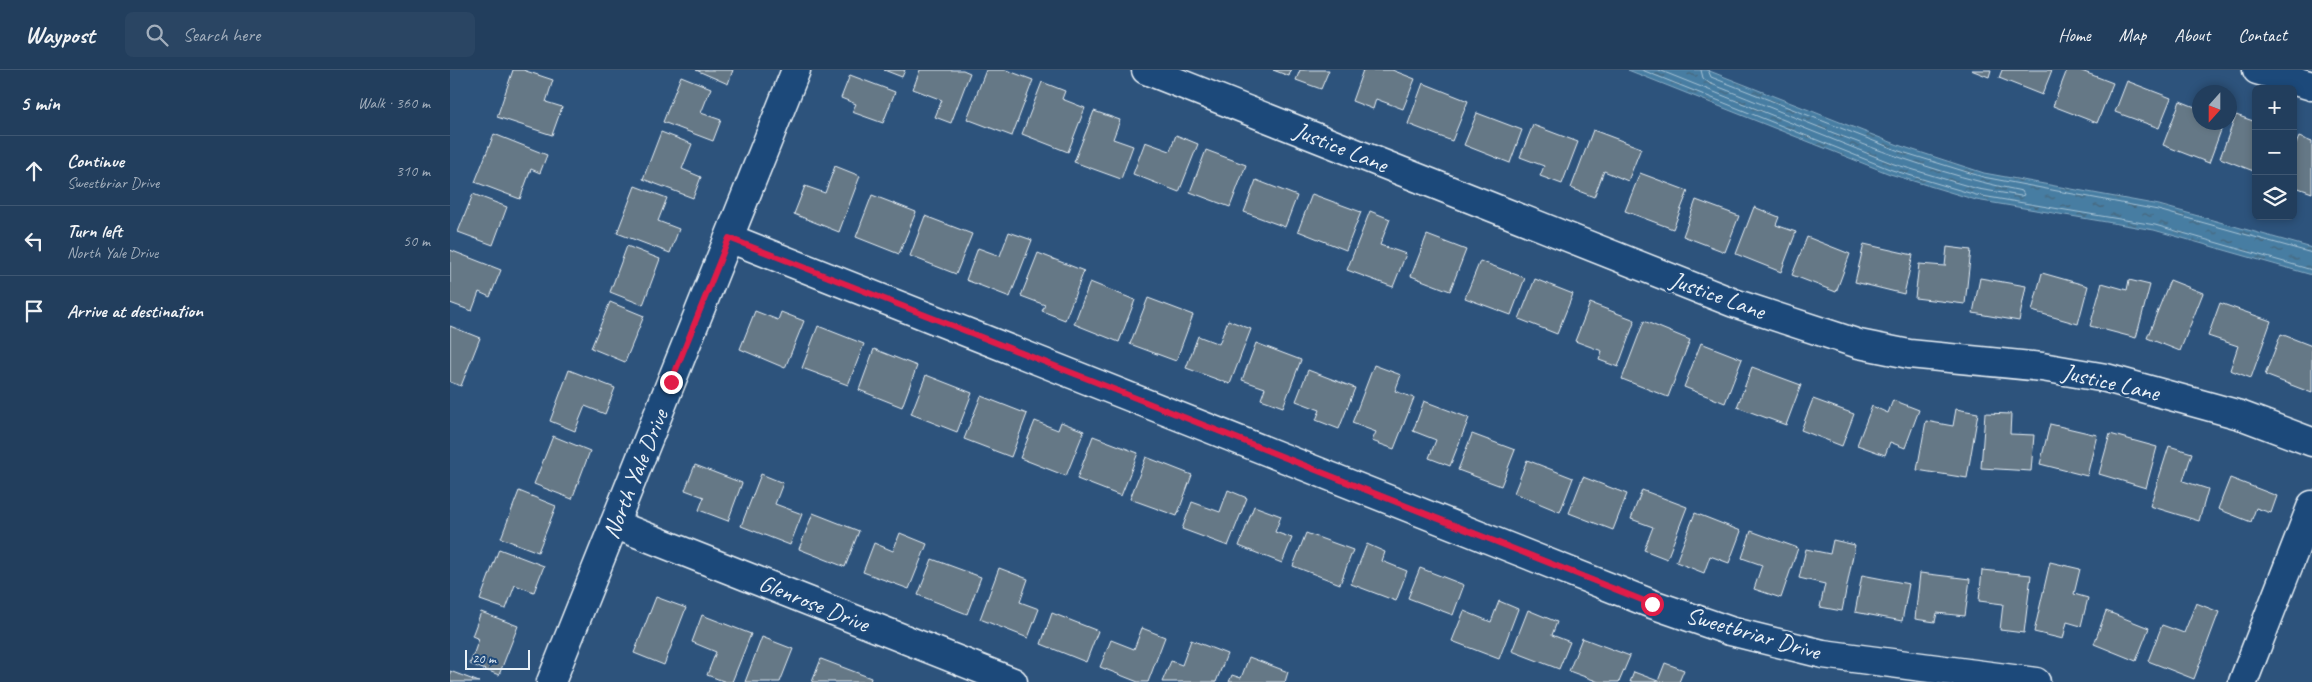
<!DOCTYPE html>
<meta charset="utf-8">
<style>
:root{--surface:#223e5d;--page:#2a4563;--text:#f1f3f6;--muted:#a2aebc;--line:#3f5772}
body{margin:0;font-family:Caveat,sans-serif;background:var(--page);color:var(--text)}
.controls{position:absolute;right:15px;top:15px;display:grid;overflow:hidden;border-radius:8px;box-shadow:0 2px 8px #0003}
.controls button{width:45px;height:45px;display:grid;place-items:center;padding:0;border:0;border-bottom:1px solid var(--line);background:var(--surface);color:var(--text);font:25px sans-serif}
.compass{position:absolute;left:1742px;top:15px;width:45px;height:45px;border-radius:50%;background:var(--surface);box-shadow:0 2px 8px #0003;rotate:201deg}
.scale{position:absolute;left:15px;bottom:12px;width:65px;box-sizing:border-box;padding-left:5px;border:2px solid #e8f1f8;border-top:0;font-size:14px;line-height:18px;white-space:nowrap;color:#e8f1f8;-webkit-text-stroke:4px #1f4a7a;paint-order:stroke}
.stop{position:absolute;width:15px;height:15px;margin:-11px;border:4px solid #e11d48;border-radius:50%;background:#fff}
.stop.end{background:#e11d48;border-color:#fff;box-shadow:0 1px 5px #0008}
.list{margin:0;padding:0;list-style:none}
h2{display:flex;justify-content:space-between;align-items:center;height:65px;margin:0;padding:0 20px;font-size:21px}
h2 small{font-size:16px;font-weight:400;color:var(--muted)}
.list li{display:grid;grid-template-columns:32px 1fr auto;gap:15px;align-items:center;box-sizing:border-box;height:70px;padding:0 20px;border-top:1px solid var(--line)}
.list b{display:block;font-size:19px;white-space:nowrap}
.list p{margin:0;font-size:16px;white-space:nowrap;color:var(--muted)}
.list em{font-size:16px;font-style:normal;color:var(--muted)}
.icon{flex:none;width:28px;height:28px;fill:none;stroke:currentColor;stroke-width:2;stroke-linecap:round;stroke-linejoin:round}
.map{position:relative;flex:none;width:1862px;height:612px;overflow:hidden}
header{display:flex;align-items:center;gap:30px;box-sizing:border-box;height:70px;padding:0 25px;background:var(--surface);border-bottom:1px solid var(--line)}
header strong{font-size:24px}
nav{display:flex;gap:28px;margin-inline-start:auto;font-size:18px}
.search{width:350px;height:45px;background:var(--page);display:flex;align-items:center;gap:12px;box-sizing:border-box;padding:0 18px;border-radius:8px;color:var(--muted);font-size:19px}
main{display:flex}
aside{flex:1;background:var(--surface)}
.map>svg:first-child{display:block}
.water{fill:url(#water-ripples);stroke:#87abc4}
.lines{fill:none;stroke-linecap:round;stroke-linejoin:round}
.shore{stroke:#a7c3d6;stroke-width:1}
.building{fill:#657886;stroke:#e8f1f8}
.minor-casing{stroke:#e8f1f8;stroke-width:31}
.minor{stroke:#1f4a7a;stroke-width:28}
.route{stroke:#e11d48;stroke-width:6}
.labels{text-anchor:middle;dominant-baseline:central;stroke-width:5;stroke-linejoin:round;paint-order:stroke}
.street-label{font-size:24px;fill:#e8f1f8;stroke:#1f4a7a}
</style>
<header>
<strong>Waypost</strong>
<div class="search"><svg class="icon" aria-label="search" viewBox="0 0 24 24"><circle cx="10" cy="10" r="6"/><path d="M15 15l6 6"/></svg>Search here</div>
<nav><a>Home</a><a>Map</a><a>About</a><a>Contact</a></nav>
</header>
<main>
<aside>
<h2>5 min<small>Walk · 360 m</small></h2>
<ul class="list">
<li><svg class="icon" aria-label="ahead" viewBox="0 0 24 24"><path d="M12 20V5M6 11l6-6 6 6"/></svg><div><b>Continue</b><p>Sweetbriar Drive</p></div><em>310 m</em></li>
<li><svg class="icon" aria-label="left" viewBox="0 0 24 24"><path d="M17 20v-9H6M10 6l-5 5 5 5"/></svg><div><b>Turn left</b><p>North Yale Drive</p></div><em>50 m</em></li>
<li><svg class="icon" aria-label="arrive" viewBox="0 0 24 24"><path d="M6 21V4h12l-3 4 3 4H6"/></svg><div><b>Arrive at destination</b></div></li>
</ul>
</aside>
<div class="map">
<svg width="1862" height="612" viewBox="0 0 1862 612">
<defs>
<pattern id="water-ripples" width="26" height="14" patternUnits="userSpaceOnUse" patternTransform="scale(1.25)"><rect width="26" height="14" fill="#467da2"/><path d="M2 4q2-2 4 0t4 0M15 11q2-2 4 0t4 0" fill="none" stroke="#46657a"/></pattern>
</defs>
<rect width="100%" height="100%" fill="#2d537c"/>
<filter id="ink" filterUnits="userSpaceOnUse"><feTurbulence type="fractalNoise" baseFrequency=".02" numOctaves="2"/><feDisplacementMap in="SourceGraphic" scale="10" xChannelSelector="R" yChannelSelector="G"/><feConvolveMatrix kernelMatrix="1 2 1 2 8 2 1 2 1" color-interpolation-filters="sRGB"/></filter>
<g filter="url(#ink)">
<path class="water" d="M1178 0H1257L1451 76 1534 103 1709 135 1862 178V205L1704 160 1526 130 1440 104Z"/>
<g class="lines">
<path class="shore" d="M1192 0 1442 100 1526 125 1705 155 1862 200
M1209 0 1444 94 1528 119 1571 126 1574 125 1572 121C1463 100 1361 53 1259 13L1253 8 1251 0
M1258 0 1261 7 1449 81 1533 107 1708 140 1862 183"/>
</g>
<path class="building" d="M63 0H73L103 10 96 32 112 37 102 65 47 47Z
M246 0H283L278 14Z
M434 0H455L452 7Z
M470 0H513L520 3 501 53 485 47 492 30 463 19Z
M536 0H556L583 10 562 66 517 49Z
M823 0H841L839 6Z
M850 0H879L871 19 846 10Z
M913 0H942L965 9 953 39 926 29 923 39 902 31Z
M1521 0H1541L1539 7Z
M1552 0H1602L1592 25 1549 8Z
M1617 0H1629L1663 13 1647 53 1603 36Z
M400 5 445 22 433 53 402 42 406 34 391 28Z
M231 6 261 18 251 43 271 50 263 71 213 52Z
M1677 11 1721 28 1709 58 1665 42Z
M592 12 615 21 612 29 635 38 618 82 572 64Z
M973 13 1018 31 1002 71 958 54Z
M1730 31 1750 39V52H1774L1759 93 1713 75Z
M644 41 670 50 663 69 683 76 671 109 624 92Z
M1027 43 1072 60 1060 93 1014 75Z
M1786 45 1806 52V102L1770 88Z
M1083 55 1128 72 1112 114 1090 106 1094 96 1070 87Z
M1143 60 1191 78 1178 111 1154 101 1144 127 1121 118Z
M211 62 242 74 232 99 251 107 243 128 193 109Z
M44 64 97 85 90 103 81 99 70 129 25 112Z
M726 65 748 74 729 122 683 104 695 72 720 81Z
M1849 67 1862 72V123L1843 116V81Z
M756 80 796 95 780 137 740 122Z
M385 96 410 106 389 162 344 144 355 116 375 123Z
M1190 103 1238 121 1223 159 1175 141Z
M806 110 847 126 835 157 794 142Z
M185 116 217 128 208 151 229 159 220 183 167 163Z
M23 124 57 137 43 175 8 162Z
M862 124 911 142 896 180 848 161Z
M422 125 466 142 449 184 406 167Z
M1246 130 1289 146 1275 182 1233 166Z
M1304 137 1329 147 1326 155 1346 162 1331 202 1286 184Z
M920 141 940 149 930 175 956 184 943 217 897 200Z
M475 146 522 164 506 204 460 186Z
M559 162 582 170 560 227 516 210 528 178 550 186Z
M977 165 1016 180 1000 221 961 206Z
M1357 167 1400 184 1386 222 1342 205Z
M1414 174 1463 185 1454 224 1405 212Z
M177 176 210 189 193 235 160 222Z
M1497 177 1521 180 1515 234 1465 228 1469 194 1495 196Z
M0 180 51 200 40 227 29 222 22 241 0 233Z
M588 183 634 201 615 250 592 241 595 235 571 226Z
M1030 191 1075 208 1061 245 1015 228Z
M1592 203 1638 216 1628 254 1582 241Z
M1530 208 1576 216 1569 251 1523 243Z
M1085 209 1123 224 1107 264 1069 249Z
M1679 210 1700 215 1686 268 1640 256 1652 213 1677 220Z
M1720 210 1753 223 1730 281 1697 268Z
M640 212 685 230 669 272 624 254Z
M698 228 743 245 726 291 680 274Z
M160 232 194 246 175 292 141 278Z
M1140 233 1185 250 1168 297 1149 290 1152 281 1125 271Z
M1770 233 1821 251 1801 308 1780 300 1788 276 1758 266Z
M305 241 328 250 331 242 354 251 335 298 290 279Z
M778 250 801 259 780 314 736 298 748 266 769 274Z
M1194 251 1240 270 1218 327 1172 309Z
M0 256 30 268 11 316 0 312Z
M368 256 414 274 398 315 352 298Z
M1831 264 1862 276V323L1815 305Z
M806 273 851 290 833 337 811 329 815 318 792 310Z
M1251 273 1292 289 1275 333 1234 317Z
M424 279 467 296 452 337 409 320Z
M924 295 951 305 945 321 964 328 944 379 922 371 926 362 902 353Z
M1302 297 1351 315 1336 355 1287 337Z
M119 300 165 318 155 344 135 336 125 361 100 351Z
M858 300 905 318 889 359 866 350 870 340 846 331Z
M476 305 522 323 507 362 461 344Z
M531 326 577 344 561 387 514 369Z
M1363 329 1404 344 1392 376 1351 360Z
M1443 330 1469 340 1455 378 1440 372 1435 385 1407 375 1422 336 1438 343Z
M974 331 1019 348 1000 396 979 388 986 370 963 361Z
M1506 339 1528 343 1517 408 1467 400 1476 351 1503 356Z
M1535 343 1561 344 1560 364 1584 365 1581 401 1531 398Z
M585 351 608 360 611 352 634 361 616 406 570 388Z
M1600 354 1647 365 1637 406 1590 394Z
M1022 364 1065 380 1051 416 1008 400Z
M1660 364 1707 377 1696 418 1649 404Z
M103 366 140 381 122 429 84 414Z
M643 366 688 383 671 426 627 409Z
M1719 376 1742 383 1733 411 1758 419 1749 451 1700 436Z
M696 387 742 405 727 446 680 429Z
M1077 390 1123 408 1110 442 1064 423Z
M245 395 292 413 278 451 249 440 254 427 235 420Z
M311 404 333 413 325 434 352 444 340 475 291 456Z
M1133 407 1177 424 1163 460 1119 443Z
M1780 408 1827 426 1821 443 1806 438 1801 452 1768 439Z
M778 420 797 428 778 476 732 459 742 432 770 442Z
M1192 420 1237 437 1217 489 1194 480 1203 457 1181 449Z
M69 421 106 436 88 482 51 468Z
M804 436 831 446 825 462 842 468 832 493 789 476Z
M363 443 409 461 395 497 349 479Z
M1245 443 1291 461 1279 493 1260 486 1254 503 1226 492Z
M1301 461 1348 478 1331 528 1304 519 1312 495 1292 488Z
M450 463 477 474 459 519 413 502 424 473 443 481Z
M856 463 903 480 890 514 843 496Z
M1383 470 1405 475 1392 541 1370 537 1375 514 1349 508 1356 479 1380 484Z
M917 474 935 482 932 491 957 501 946 531 901 514Z
M49 479 94 496 84 522 65 515 56 539 30 530Z
M482 489 531 507 517 544 468 525Z
M1600 492 1630 499 1624 524 1638 528 1631 556 1617 552 1613 569 1584 562Z
M549 498 578 509 570 532 589 539 578 568 530 549Z
M970 498 1014 515 1003 545 958 528Z
M1532 500 1581 505 1574 563 1550 560 1553 534 1529 531Z
M1470 503 1520 509 1515 546 1487 543 1485 552 1465 549Z
M1412 505 1459 514 1452 551 1405 542Z
M206 527 236 538 214 595 184 583Z
M1049 531 1068 539 1049 589 1002 571 1014 541 1041 552Z
M1746 533 1769 542 1744 609 1698 591 1712 555 1734 563Z
M1078 540 1107 552 1102 565 1120 572 1109 599 1062 581Z
M1656 541 1699 558 1686 591 1644 574Z
M31 542 68 556 49 605 20 594 29 569 22 566Z
M602 543 648 561 636 592 591 574Z
M252 545 301 564 282 612H276L257 605 266 582 242 572Z
M692 558 715 567 698 612H688L650 597 661 570 684 579Z
M312 567 343 579 330 612H295Z
M1132 568 1180 586 1169 612H1149L1119 601Z
M741 570 777 584 766 612H712L721 591 732 595Z
M799 587 838 602 835 612H779L782 605 791 608Z
M371 589 421 608 420 612H362Z
M1215 593 1234 600 1229 612H1180L1184 602 1208 611Z
M0 601 29 612H0Z"/>
<g class="lines">
<g class="minor-casing">
<path id="minor" d="M696 0 1284 233 1409 274 1459 284 1592 297 1656 308 1790 345 1862 372
M1807 0 1862 16
M279 168 1202 534 1280 561 1373 584 1586 612
M164 454 563 612
M101 612 346 0
M1793 612 1862 435"/>
</g>
<use href="#minor" class="minor"/>
</g>
</g>
<g class="lines" filter="url(#ink)">
<path class="route" d="M221 312 279 168 638 309 1202 534"/>
</g>
<g class="labels">
<g class="street-label">
<text transform="translate(891 77) rotate(22)">Justice Lane</text>
<text transform="translate(1268 225) rotate(20)">Justice Lane</text>
<text transform="translate(1661 312) rotate(13)">Justice Lane</text>
<text transform="translate(185 404) rotate(-68)">North Yale Drive</text>
<text transform="translate(364 533) rotate(22)">Glenrose Drive</text>
<text transform="translate(1303 563) rotate(16)">Sweetbriar Drive</text>
</g>
</g>
</svg>
<div class="controls">
<button>+</button>
<button>−</button>
<button><svg class="icon" aria-label="layers" viewBox="0 0 24 24"><path d="M12 4l9 5-9 5-9-5zM3 14l9 5 9-5"/></svg></button>
</div>
<svg class="compass" viewBox="-18 -18 36 36"><path d="M0-13l5 13h-10z" fill="#e53935"/><path d="M0 13l5-13h-10z" fill="#a2aebc"/></svg>
<div class="scale">20 m</div>
<div class="stop" style="left:1202px;top:534px"></div>
<div class="stop end" style="left:221px;top:312px"></div>
</div>
</main>
